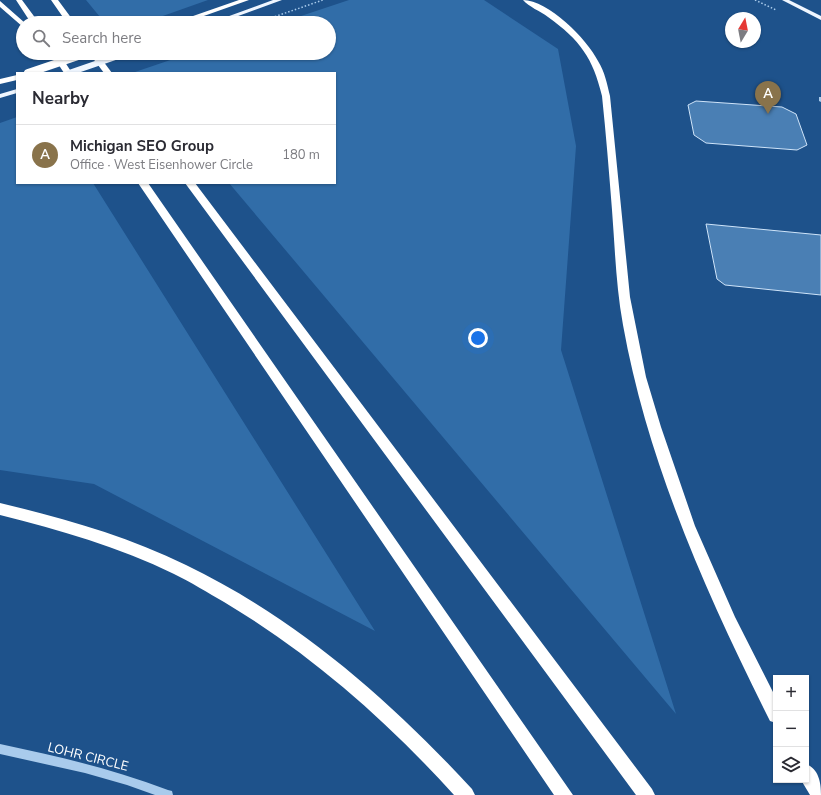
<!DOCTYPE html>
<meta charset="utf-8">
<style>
:root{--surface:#fff;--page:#f7f7f7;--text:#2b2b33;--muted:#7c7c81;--line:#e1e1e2;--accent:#89734b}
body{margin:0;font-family:"Nunito Sans",sans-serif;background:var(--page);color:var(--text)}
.controls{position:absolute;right:12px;bottom:12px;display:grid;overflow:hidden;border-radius:0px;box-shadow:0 1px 3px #0004}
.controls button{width:36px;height:36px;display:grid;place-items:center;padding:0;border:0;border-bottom:1px solid var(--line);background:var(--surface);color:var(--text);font:20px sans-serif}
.compass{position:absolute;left:725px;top:12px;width:36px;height:36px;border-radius:50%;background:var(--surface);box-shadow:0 1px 3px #0004;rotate:10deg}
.you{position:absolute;left:478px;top:338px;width:14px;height:14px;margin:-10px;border:3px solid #fff;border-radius:50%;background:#1a73e8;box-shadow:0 0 0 6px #1a73e833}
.badge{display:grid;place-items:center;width:26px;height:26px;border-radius:50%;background:var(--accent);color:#fff;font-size:13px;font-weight:700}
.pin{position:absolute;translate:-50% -33px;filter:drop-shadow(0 1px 2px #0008)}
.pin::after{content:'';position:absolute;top:21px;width:14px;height:12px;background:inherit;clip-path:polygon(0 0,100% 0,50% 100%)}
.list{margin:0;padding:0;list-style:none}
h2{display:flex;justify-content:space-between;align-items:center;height:52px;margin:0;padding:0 16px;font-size:17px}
h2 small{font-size:13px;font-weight:400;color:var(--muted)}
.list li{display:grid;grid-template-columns:26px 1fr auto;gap:12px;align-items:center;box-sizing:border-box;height:60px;padding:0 16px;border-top:1px solid var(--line)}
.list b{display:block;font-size:15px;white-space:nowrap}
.list p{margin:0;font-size:13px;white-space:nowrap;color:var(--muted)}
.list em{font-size:13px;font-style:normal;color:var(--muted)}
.icon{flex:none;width:22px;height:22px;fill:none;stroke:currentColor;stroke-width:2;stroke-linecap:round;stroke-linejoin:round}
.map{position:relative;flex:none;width:821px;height:795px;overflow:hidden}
.search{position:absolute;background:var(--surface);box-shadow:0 1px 3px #0004;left:16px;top:16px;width:320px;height:44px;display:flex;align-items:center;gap:10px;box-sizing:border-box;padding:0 14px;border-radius:22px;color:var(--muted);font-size:15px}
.panel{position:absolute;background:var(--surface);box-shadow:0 1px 3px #0004;left:16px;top:72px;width:320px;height:112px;border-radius:0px}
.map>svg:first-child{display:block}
.green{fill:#316da8}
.building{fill:#4a7fb4;stroke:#cfe4f9}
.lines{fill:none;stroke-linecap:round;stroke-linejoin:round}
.path{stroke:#a9cbec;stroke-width:1.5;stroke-dasharray:1.5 2;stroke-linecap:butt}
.minor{fill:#a9cbec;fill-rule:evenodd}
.major{fill:#eff6ff;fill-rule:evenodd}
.highway{fill:#fff;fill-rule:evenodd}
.major-bridge{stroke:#eff6ff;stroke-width:6}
.highway-bridge{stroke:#fff;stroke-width:8}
.labels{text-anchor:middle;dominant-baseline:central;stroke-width:3;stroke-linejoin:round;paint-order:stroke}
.near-street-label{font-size:13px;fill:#fff;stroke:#1e528b}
</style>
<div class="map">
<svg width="821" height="795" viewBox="0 0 821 795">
<rect width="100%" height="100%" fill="#1e528b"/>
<path class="green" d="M86 0H208L143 23H105Z
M349 0H484L558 49 576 146 561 350 676 714 229 183H335V73L135 72 191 53H329V23H280Z
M17 117V183H93L375 631 94 484 0 470V123Z"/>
<path class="building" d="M696 101 782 107 796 114 807 145 797 150 706 143 694 135 688 105Z
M706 224 821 235V295L725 285 717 279Z"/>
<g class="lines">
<path class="path" d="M755 0 776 10
M265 20 323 0"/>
<path class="minor" d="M819 97H821V102L819 101Z
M0 744C57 756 113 769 168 790L172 791 173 795H155L127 785 85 773 0 754Z"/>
<path class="major" d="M273 0H282L219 23H210Z
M782 0H789L821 16V20Z
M17 89V93L0 98V94Z"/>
<path class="highway" d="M16 0H22L39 23H31Z
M51 0H58L75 23H67Z
M239 0H249L184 23H173Z
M523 0C548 0 587 39 598 61 605 72 607 84 610 96L630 297 646 377 661 427 695 526 735 617 776 698V723L770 721C707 595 648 464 623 325 616 287 615 249 612 210 609 172 606 134 602 96 593 58 580 40 548 17 540 11 529 7 523 0Z
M0 1 25 23H23V27L0 7Z
M51 53H59L72 73H64Z
M89 53H97L112 73H104Z
M17 75V80L0 84V79Z
M138 183H148L573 795H554Z
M185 183H195L652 789 655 795H636Z
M0 503C63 518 127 536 186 565 296 618 390 700 472 789L475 795H454C386 720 311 654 224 602 208 593 191 582 174 574 119 547 60 530 0 515Z
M806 764C819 769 821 783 821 795H810L801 780H806Z"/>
<path class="major-bridge" d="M69 73 127 53"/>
<path class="highway-bridge" d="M28 73 87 53"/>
</g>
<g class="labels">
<g class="near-street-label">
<text transform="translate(88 757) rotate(14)">LOHR CIRCLE</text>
</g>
</g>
</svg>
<div class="controls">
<button>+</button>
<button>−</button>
<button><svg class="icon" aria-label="layers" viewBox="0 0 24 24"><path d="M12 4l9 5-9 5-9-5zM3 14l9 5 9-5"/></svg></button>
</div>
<svg class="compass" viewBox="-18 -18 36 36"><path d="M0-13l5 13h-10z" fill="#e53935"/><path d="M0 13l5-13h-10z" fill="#7c7c81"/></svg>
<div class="you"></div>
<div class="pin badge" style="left:768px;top:114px">A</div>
<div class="search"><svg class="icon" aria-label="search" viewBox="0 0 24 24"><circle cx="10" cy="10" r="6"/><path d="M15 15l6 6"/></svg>Search here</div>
<section class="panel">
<h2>Nearby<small></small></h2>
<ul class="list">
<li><span class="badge">A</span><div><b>Michigan SEO Group</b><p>Office · West Eisenhower Circle</p></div><em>180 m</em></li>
</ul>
</section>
</div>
